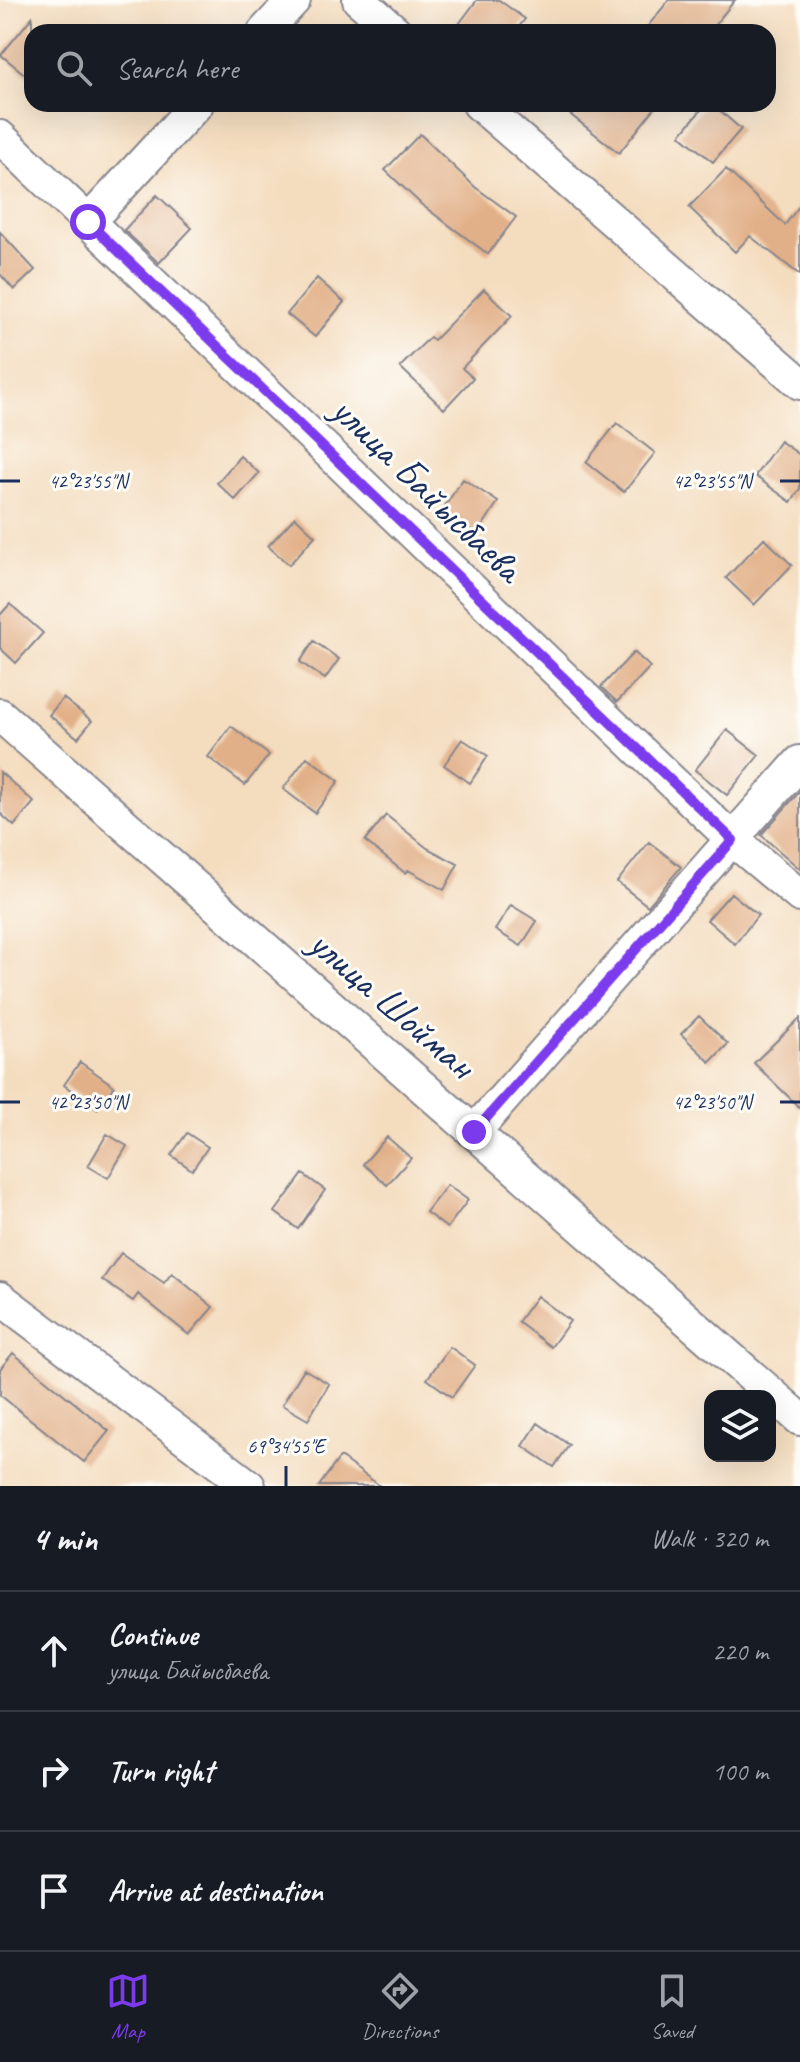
<!DOCTYPE html>
<meta charset="utf-8">
<style>
:root{--surface:#171b24;--page:#242831;--text:#f1f3f6;--muted:#9ea1a6;--line:#363941;--accent:#7c3aed}
body{margin:0;font-family:Caveat,sans-serif;background:var(--page);color:var(--text)}
.controls{position:absolute;right:24px;bottom:24px;display:grid;overflow:hidden;border-radius:16px;box-shadow:0 8px 32px #0002}
.controls button{width:72px;height:72px;display:grid;place-items:center;padding:0;border:0;border-bottom:2px solid var(--line);background:var(--surface);color:var(--text);font:40px sans-serif}
.stop{position:absolute;width:24px;height:24px;margin:-18px;border:6px solid #7c3aed;border-radius:50%;background:#fff}
.stop.end{background:#7c3aed;border-color:#fff;box-shadow:0 2px 8px #0008}
.list{margin:0;padding:0;list-style:none}
h2{display:flex;justify-content:space-between;align-items:center;height:104px;margin:0;padding:0 32px;font-size:34px}
h2 small{font-size:26px;font-weight:400;color:var(--muted)}
.list li{display:grid;grid-template-columns:52px 1fr auto;gap:24px;align-items:center;box-sizing:border-box;height:120px;padding:0 32px;border-top:2px solid var(--line)}
.list b{display:block;font-size:30px;white-space:nowrap}
.list p{margin:0;font-size:26px;white-space:nowrap;color:var(--muted)}
.list em{font-size:26px;font-style:normal;color:var(--muted)}
.icon{flex:none;width:44px;height:44px;fill:none;stroke:currentColor;stroke-width:2;stroke-linecap:round;stroke-linejoin:round}
.map{position:relative;flex:none;width:800px;height:1486px;overflow:hidden}
.search{position:absolute;background:var(--surface);box-shadow:0 8px 32px #0002;left:24px;right:24px;top:24px;height:88px;display:flex;align-items:center;gap:20px;box-sizing:border-box;padding:0 28px;border-radius:24px;color:var(--muted);font-size:30px}
.sheet{height:464px;background:var(--surface)}
nav{display:flex;justify-content:space-around;align-items:center;box-sizing:border-box;height:112px;border-top:2px solid var(--line);background:var(--surface);font-size:22px;color:var(--muted)}
nav a{display:grid;justify-items:center;gap:4px}
nav .on{color:var(--accent)}
.map>svg:first-child{display:block}
.building{fill:#e2b088}
.lines{fill:none;stroke-linecap:round;stroke-linejoin:round}
.minor-casing{stroke:#88868e;stroke-width:36}
.minor{stroke:#fff;stroke-width:32}
.route{stroke:#7c3aed;stroke-width:10}
.ticks{fill:none;stroke:#1b2f5e;stroke-width:3}
.labels{text-anchor:middle;dominant-baseline:central;stroke-width:6;stroke-linejoin:round;paint-order:stroke}
.street-label{font-size:40px;fill:#1b2f5e;stroke:#fdfcf7}
.ticks-label{font-size:20px;text-anchor:middle;fill:#1b2f5e;stroke:#fdfcf7;stroke-width:6;stroke-linejoin:round;paint-order:stroke}
</style>
<div class="map">
<svg width="800" height="1486" viewBox="0 0 800 1486">
<rect width="100%" height="100%" fill="#fdfcf7"/>
<filter id="ink" filterUnits="userSpaceOnUse"><feTurbulence type="fractalNoise" baseFrequency=".0125" numOctaves="2"/><feDisplacementMap in="SourceGraphic" scale="16" xChannelSelector="R" yChannelSelector="G"/><feConvolveMatrix kernelMatrix="1 2 1 2 8 2 1 2 1" color-interpolation-filters="sRGB"/></filter>
<filter id="wash" filterUnits="userSpaceOnUse"><feTurbulence type="fractalNoise" baseFrequency=".006" numOctaves="4" result="noise"/><feDisplacementMap in="SourceGraphic" scale="32" xChannelSelector="R" yChannelSelector="G"/><feGaussianBlur stdDeviation="1.8" result="paint"/><feColorMatrix in="noise" values="0 0 0 0 0 0 0 0 0 0 0 0 0 0 0 0 0 1.4 0 .05"/><feComposite in="paint" operator="in"/></filter>
<g filter="url(#wash)">
<rect width="100%" height="100%" fill="#f4ddbf"/>
<g id="blocks">
<path class="building" d="M477 0H499L525 19 515 32H453Z
M669 0H735L709 32H643Z
M32 17V80L1 55Z
M557 104H658L619 153Z
M706 104H712L741 129 713 162 680 135Z
M420 134 475 187 516 217 488 254 422 205 385 170Z
M726 169 785 225 800 205V275L750 236 735 252 689 207Z
M157 195 192 228 159 263 124 230Z
M0 232 35 270 14 290 0 274Z
M317 278 344 302 315 337 287 314Z
M484 289 512 316 462 368 473 378 444 409 400 367 430 337 434 340Z
M617 423 655 453 624 492 586 462Z
M780 441 800 455V489L791 502 755 476Z
M240 456 259 473 235 500 217 483Z
M463 479 498 502 472 542 437 518Z
M295 517 315 536 289 565 268 546Z
M764 538 792 565 754 605 726 578Z
M10 604 43 633 16 663 0 648V615Z
M314 641 339 659 325 679 300 662Z
M634 652 650 667 617 702 601 687Z
M63 698 92 721 78 738 49 715Z
M231 726 269 755 245 785 208 757Z
M727 730 759 755 727 795 695 770Z
M462 739 488 756 470 783 444 765Z
M307 757 339 781 315 813 283 789Z
M0 772 34 802 14 826 0 813Z
M800 791V869L761 835Z
M386 815 427 848 458 864 444 890 408 870 405 873 365 841Z
M649 842 681 867 648 906 617 882Z
M731 893 758 915 735 944 707 920Z
M511 905 537 921 521 946 495 930Z
M699 1016 728 1044 710 1062 681 1034Z
M800 1018V1108L754 1063Z
M80 1062 114 1086 97 1109 64 1085Z
M187 1133 208 1147 192 1170 171 1155Z
M107 1134 127 1146 108 1178 88 1166Z
M387 1137 411 1158 387 1185 363 1164Z
M303 1174 325 1190 298 1229 275 1212Z
M447 1185 468 1200 447 1228 426 1212Z
M121 1253 164 1283 172 1273 213 1307 189 1335 138 1294 133 1301 102 1280Z
M537 1296 570 1321 551 1347 518 1322Z
M450 1347 475 1365 452 1397 427 1379Z
M13 1353 109 1431 84 1462 0 1395V1369Z
M304 1369 329 1384 308 1420 282 1405Z
M538 1423 569 1445 554 1467 523 1446Z
M340 1457 380 1486H319Z"/>
</g>
</g>
<g filter="url(#ink)">
<use href="#blocks" fill-opacity="0" stroke="#88868e" stroke-width="2"/>
<g class="lines">
<g class="minor-casing">
<path id="minor" d="M359 0 396 32
M264 32 294 0
M479 104 800 383
M0 137 733 840 800 896
M88 222 197 104
M0 715 800 1419
M474 1132 800 762
M0 1298 249 1486"/>
</g>
<use href="#minor" class="minor"/>
</g>
</g>
<g class="lines" filter="url(#ink)">
<path class="route" d="M88 222 733 840 474 1132"/>
</g>
<path class="ticks" d="M0 481H20M780 481H800M0 1102H20M780 1102H800M286 1466V1486"/>
<g class="labels">
<g class="street-label">
<text transform="translate(427 489) rotate(44)">улица Байысбаева</text>
<text transform="translate(392 1004) rotate(41)">улица Шойман</text>
</g>
</g>
<g class="ticks-label">
<text x="88" y="488">42°23'55"N</text>
<text x="712" y="488">42°23'55"N</text>
<text x="88" y="1109">42°23'50"N</text>
<text x="712" y="1109">42°23'50"N</text>
<text x="286" y="1453">69°34'55"E</text>
</g>
</svg>
<div class="controls">
<button><svg class="icon" aria-label="layers" viewBox="0 0 24 24"><path d="M12 4l9 5-9 5-9-5zM3 14l9 5 9-5"/></svg></button>
</div>
<div class="stop" style="left:88px;top:222px"></div>
<div class="stop end" style="left:474px;top:1132px"></div>
<div class="search"><svg class="icon" aria-label="search" viewBox="0 0 24 24"><circle cx="10" cy="10" r="6"/><path d="M15 15l6 6"/></svg>Search here</div>
</div>
<section class="sheet">
<h2>4 min<small>Walk · 320 m</small></h2>
<ul class="list">
<li><svg class="icon" aria-label="ahead" viewBox="0 0 24 24"><path d="M12 20V5M6 11l6-6 6 6"/></svg><div><b>Continue</b><p>улица Байысбаева</p></div><em>220 m</em></li>
<li><svg class="icon" aria-label="right" viewBox="0 0 24 24"><path d="M7 20v-9h11M14 6l5 5-5 5"/></svg><div><b>Turn right</b></div><em>100 m</em></li>
<li><svg class="icon" aria-label="arrive" viewBox="0 0 24 24"><path d="M6 21V4h12l-3 4 3 4H6"/></svg><div><b>Arrive at destination</b></div></li>
</ul>
</section>
<nav>
<a class="on"><svg class="icon" aria-label="map" viewBox="0 0 24 24"><path d="M3 6l6-2 6 2 6-2v14l-6 2-6-2-6 2zM9 4v14M15 6v14"/></svg>Map</a>
<a><svg class="icon" aria-label="directions" viewBox="0 0 24 24"><path d="M12 3l9 9-9 9-9-9zM9 14v-3h6M13 9l2 2-2 2"/></svg>Directions</a>
<a><svg class="icon" aria-label="saved" viewBox="0 0 24 24"><path d="M7 4h10v16l-5-4-5 4z"/></svg>Saved</a>
</nav>
